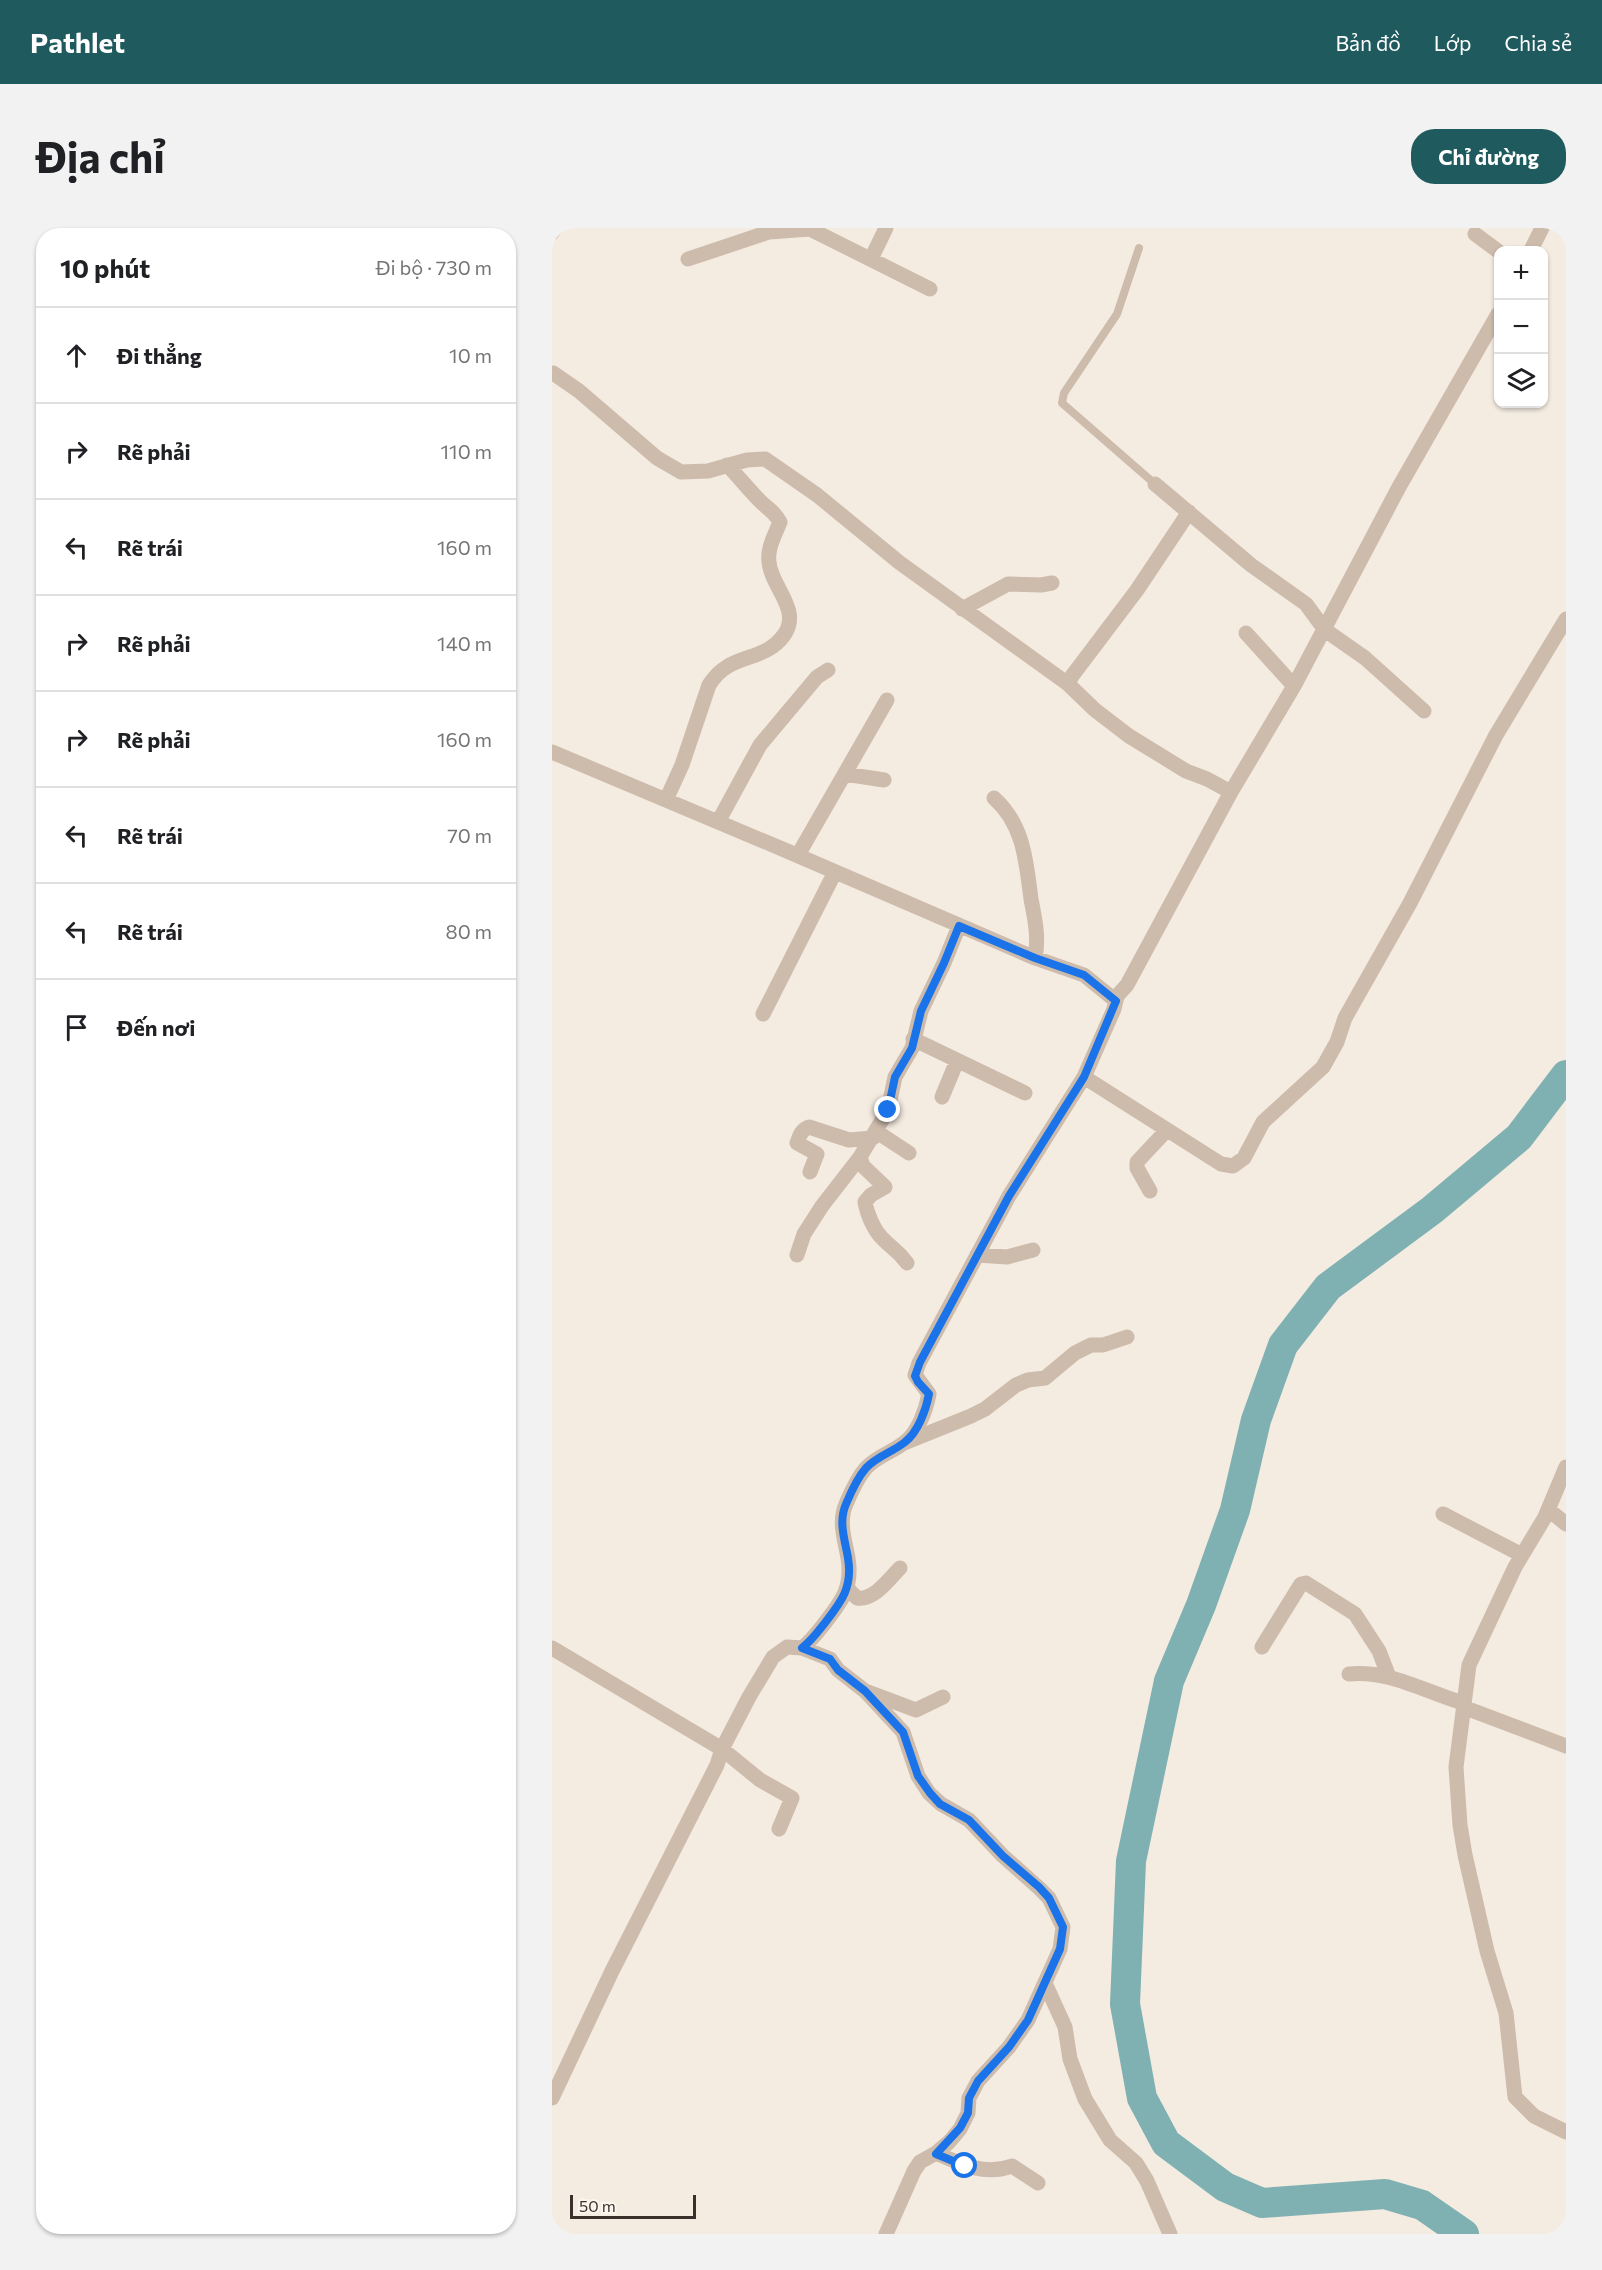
<!DOCTYPE html>
<html lang="vi">
<meta charset="utf-8">
<style>
:root{--surface:#fff;--page:#f2f2f2;--text:#202124;--muted:#757577;--line:#e0e0e0;--accent:#1f5a5e}
body{margin:0;font-family:Commissioner,sans-serif;background:var(--page);color:var(--text)}
.controls{position:absolute;right:18px;top:18px;display:grid;overflow:hidden;border-radius:12px;box-shadow:0 2px 4px #0004}
.controls button{width:54px;height:54px;display:grid;place-items:center;padding:0;border:0;border-bottom:2px solid var(--line);background:var(--surface);color:var(--text);font:30px sans-serif}
.scale{position:absolute;left:18px;bottom:15px;width:126px;box-sizing:border-box;padding-left:6px;border:3px solid #3b302b;border-top:0;font-size:16px;line-height:21px;white-space:nowrap;color:#3b302b;-webkit-text-stroke:4px #fbf5ee;paint-order:stroke}
.stop{position:absolute;width:18px;height:18px;margin:-14px;border:4px solid #1a73e8;border-radius:50%;background:#fff}
.stop.end{background:#1a73e8;border-color:#fff;box-shadow:0 2px 6px #0008}
.list{margin:0;padding:0;list-style:none}
h2{display:flex;justify-content:space-between;align-items:center;height:78px;margin:0;padding:0 24px;font-size:26px}
h2 small{font-size:20px;font-weight:400;color:var(--muted)}
.list li{display:grid;grid-template-columns:39px 1fr auto;gap:18px;align-items:center;box-sizing:border-box;height:96px;padding:0 24px;border-top:2px solid var(--line)}
.list b{display:block;font-size:22px;white-space:nowrap}
.list em{font-size:20px;font-style:normal;color:var(--muted)}
.icon{flex:none;width:33px;height:33px;fill:none;stroke:currentColor;stroke-width:2;stroke-linecap:round;stroke-linejoin:round}
.map{position:relative;flex:none;width:1014px;height:2006px;overflow:hidden;border-radius:24px}
header{display:flex;align-items:center;gap:36px;box-sizing:border-box;height:84px;padding:0 30px;background:var(--accent);color:#fff}
header strong{font-size:28px}
nav{display:flex;gap:33px;margin-inline-start:auto;font-size:21px}
.intro{display:flex;align-items:center;justify-content:space-between;box-sizing:border-box;height:144px;padding:0 36px}
h1{margin:0;font-size:42px}
.button{padding:15px 27px;border-radius:24px;background:var(--accent);color:#fff;font-size:21px;font-weight:700}
main{display:flex;gap:36px;padding:0 36px}
aside{flex:1;background:var(--surface);border-radius:24px;box-shadow:0 2px 4px #0004}
.map>svg:first-child{display:block}
.lines{fill:none;stroke-linecap:round;stroke-linejoin:round}
.river{stroke:#7fb0b2;stroke-width:30}
.service{stroke:#cdbbac;stroke-width:8}
.minor{stroke:#cdbbac;stroke-width:15}
.tertiary{stroke:#cdbbac;stroke-width:15}
.route{stroke:#1a73e8;stroke-width:8}
</style>
<header>
<strong>Pathlet</strong>
<nav><a>Bản đồ</a><a>Lớp</a><a>Chia sẻ</a></nav>
</header>
<div class="intro"><h1>Địa chỉ</h1><a class="button">Chỉ đường</a></div>
<main>
<aside>
<h2>10 phút<small>Đi bộ · 730 m</small></h2>
<ul class="list">
<li><svg class="icon" aria-label="ahead" viewBox="0 0 24 24"><path d="M12 20V5M6 11l6-6 6 6"/></svg><div><b>Đi thẳng</b></div><em>10 m</em></li>
<li><svg class="icon" aria-label="right" viewBox="0 0 24 24"><path d="M7 20v-9h11M14 6l5 5-5 5"/></svg><div><b>Rẽ phải</b></div><em>110 m</em></li>
<li><svg class="icon" aria-label="left" viewBox="0 0 24 24"><path d="M17 20v-9H6M10 6l-5 5 5 5"/></svg><div><b>Rẽ trái</b></div><em>160 m</em></li>
<li><svg class="icon" aria-label="right" viewBox="0 0 24 24"><path d="M7 20v-9h11M14 6l5 5-5 5"/></svg><div><b>Rẽ phải</b></div><em>140 m</em></li>
<li><svg class="icon" aria-label="right" viewBox="0 0 24 24"><path d="M7 20v-9h11M14 6l5 5-5 5"/></svg><div><b>Rẽ phải</b></div><em>160 m</em></li>
<li><svg class="icon" aria-label="left" viewBox="0 0 24 24"><path d="M17 20v-9H6M10 6l-5 5 5 5"/></svg><div><b>Rẽ trái</b></div><em>70 m</em></li>
<li><svg class="icon" aria-label="left" viewBox="0 0 24 24"><path d="M17 20v-9H6M10 6l-5 5 5 5"/></svg><div><b>Rẽ trái</b></div><em>80 m</em></li>
<li><svg class="icon" aria-label="arrive" viewBox="0 0 24 24"><path d="M6 21V4h12l-3 4 3 4H6"/></svg><div><b>Đến nơi</b></div></li>
</ul>
</aside>
<div class="map">
<svg width="1014" height="2006" viewBox="0 0 1014 2006">
<rect width="100%" height="100%" fill="#f4ebe1"/>
<g class="lines">
<path class="river" d="M912 2006 870 1977 833 1966 710 1975 673 1959 614 1915 590 1870 573 1776 579 1633 617 1453 649 1377 683 1282 704 1192 731 1117 776 1059 880 982 967 909 1014 847"/>
<path class="service" d="M587 20 565 86 512 165 510 175 603 256"/>
<path class="minor" d="M923 6 946 23
M979 22 990 0
M136 31 217 4 258 1 378 61
M319 31 334 0
M1 145 27 163 105 230 129 244 156 243 195 232 213 231 265 267 348 335 516 456
M603 256 699 337 754 376 773 402 813 430 872 483
M637 284 585 362 520 448 516 456 543 482 577 508 634 543 655 551 679 564
M410 381 456 356 489 357 500 355
M694 405 742 458
M0 524 235 623 483 730 532 747 564 773
M293 546 332 552
M442 570C472 597 474 633 479 671 483 691 487 710 483 730
M114 572 130 537 157 457C178 423 211 436 232 407 250 382 219 359 217 334 215 320 223 307 228 294 223 284 216 281 208 273 197 262 187 249 175 237
M166 594 208 517 265 449 276 442
M246 627 335 472
M211 786 283 644
M361 811 473 865
M532 849 669 936 681 938 692 930 711 894 771 839 785 814 793 790 858 675 944 507 1014 391
M390 869 405 833
M325 904 357 925
M308 929 311 938 333 959 319 967 313 974C315 986 322 1002 330 1010 340 1021 345 1021 355 1035
M258 944 265 926 245 915C248 907 249 902 257 899L297 912 321 910
M598 963 585 940V934L614 903
M245 1027 252 1006 270 978 308 929 336 882 343 849 360 820 369 783 392 735 407 698
M425 1027 455 1029 481 1022
M352 1215 419 1188 433 1181 464 1157 476 1152 493 1150 523 1125 539 1117H551L575 1109
M1014 1239 993 1289 963 1339 917 1437 904 1539 908 1597 913 1627 935 1723 954 1785 963 1869 982 1888 1014 1904
M997 1282 1014 1296
M891 1286 970 1327
M295 1360 305 1370C323 1372 337 1351 348 1340
M710 1419 749 1356 754 1355 803 1386 827 1423 837 1449
M0 1420 170 1521 208 1552 240 1570 227 1601
M250 1420C259 1413 265 1405 272 1396 289 1374 301 1360 296 1330 293 1312 286 1294 294 1276 299 1264 306 1249 314 1240 325 1228 341 1224 353 1214 366 1204 374 1182 377 1166L363 1147 367 1135 457 968 532 849 562 781 565 768 575 757 679 564 742 458 847 259 946 86
M797 1446C838 1442 873 1464 911 1475
M316 1464 364 1482 391 1469
M911 1479 1014 1518
M493 1755 513 1799 518 1831 533 1871 558 1912 584 1935 595 1953 618 2006
M0 1870 60 1743 165 1537 170 1521 197 1469 221 1429 235 1419 250 1420 278 1431 286 1442 313 1463 351 1504 366 1548 377 1565 389 1576 417 1592 451 1628 487 1660 497 1670 511 1699 508 1721 476 1792 457 1819 426 1853 417 1870 416 1885 408 1901 397 1914 384 1925 368 1934 362 1943 334 2006
M384 1925C408 1936 433 1948 460 1938L486 1955"/>
<path class="tertiary" d="M0 5 3 0"/>
</g>
<g class="lines">
<path class="route" d="M336 882 343 849 360 820 369 783 392 735 407 698 483 730 532 747 564 773 532 849 457 968 368 1134 363 1148 366 1154 377 1166C374 1182 366 1204 353 1214 341 1224 325 1228 314 1240 306 1249 299 1264 294 1276 286 1294 293 1312 296 1330 301 1360 289 1374 272 1396 265 1405 259 1413 250 1420L278 1431 286 1442 313 1463 351 1504 366 1548 378 1565 388 1576 417 1592 451 1628 487 1659 497 1670 511 1699 508 1721 476 1792 457 1819 426 1853 417 1870 416 1885 408 1900 384 1926 413 1938"/>
</g>
</svg>
<div class="controls">
<button>+</button>
<button>−</button>
<button><svg class="icon" aria-label="layers" viewBox="0 0 24 24"><path d="M12 4l9 5-9 5-9-5zM3 14l9 5 9-5"/></svg></button>
</div>
<div class="scale">50 m</div>
<div class="stop" style="left:413px;top:1938px"></div>
<div class="stop end" style="left:336px;top:882px"></div>
</div>
</main>
